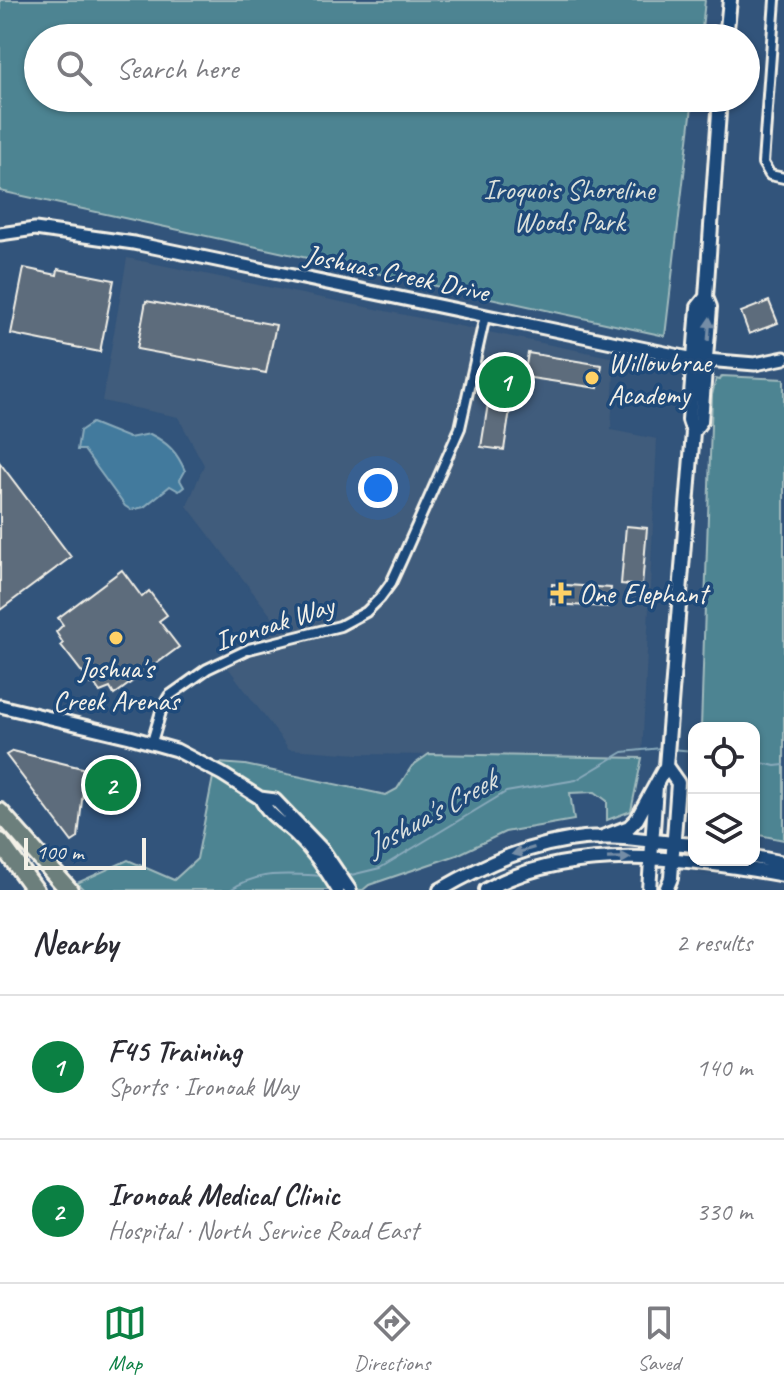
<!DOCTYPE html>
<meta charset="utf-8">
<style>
:root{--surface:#fff;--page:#f7f7f7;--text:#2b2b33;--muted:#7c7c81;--line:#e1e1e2;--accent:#0b8043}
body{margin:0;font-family:Caveat,sans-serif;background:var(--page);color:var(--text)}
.controls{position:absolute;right:24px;bottom:24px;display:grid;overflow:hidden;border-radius:16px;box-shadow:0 2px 6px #0004}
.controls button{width:72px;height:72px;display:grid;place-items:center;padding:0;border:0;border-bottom:2px solid var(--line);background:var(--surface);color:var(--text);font:40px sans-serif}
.scale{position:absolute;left:24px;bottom:20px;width:122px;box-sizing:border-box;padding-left:8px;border:4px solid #f4f1e8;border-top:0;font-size:22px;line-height:28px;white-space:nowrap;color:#f4f1e8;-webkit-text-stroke:6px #1f4a7a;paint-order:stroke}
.you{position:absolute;left:378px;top:488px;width:28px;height:28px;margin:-20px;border:6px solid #fff;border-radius:50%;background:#1a73e8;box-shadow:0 0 0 12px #1a73e833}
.badge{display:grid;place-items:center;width:52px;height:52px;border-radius:50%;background:var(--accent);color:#fff;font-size:26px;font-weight:700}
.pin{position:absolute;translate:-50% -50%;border:4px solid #fff;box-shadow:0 2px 8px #0006}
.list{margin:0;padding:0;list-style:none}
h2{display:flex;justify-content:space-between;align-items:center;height:104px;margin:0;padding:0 32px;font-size:34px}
h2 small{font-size:26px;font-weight:400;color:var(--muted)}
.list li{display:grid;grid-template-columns:52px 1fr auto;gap:24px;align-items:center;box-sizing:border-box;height:144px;padding:0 32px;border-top:2px solid var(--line)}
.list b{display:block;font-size:30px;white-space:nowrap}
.list p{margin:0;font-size:26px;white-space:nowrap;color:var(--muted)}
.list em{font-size:26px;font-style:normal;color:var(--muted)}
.icon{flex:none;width:44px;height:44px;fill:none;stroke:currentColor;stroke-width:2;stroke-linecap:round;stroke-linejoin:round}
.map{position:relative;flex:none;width:784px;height:890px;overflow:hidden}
.search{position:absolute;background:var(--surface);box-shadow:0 2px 6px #0004;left:24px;right:24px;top:24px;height:88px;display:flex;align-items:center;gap:20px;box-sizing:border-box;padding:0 28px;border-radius:44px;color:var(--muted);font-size:30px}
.sheet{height:392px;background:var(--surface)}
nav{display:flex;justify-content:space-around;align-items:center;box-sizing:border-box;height:112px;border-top:2px solid var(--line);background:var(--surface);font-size:22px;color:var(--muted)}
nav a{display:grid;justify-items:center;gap:4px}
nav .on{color:var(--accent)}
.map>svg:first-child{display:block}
.built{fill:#3f5b7b}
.green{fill:#4e8492;stroke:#a1babd;stroke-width:2}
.water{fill:#427a9d;stroke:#89aabb;stroke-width:2}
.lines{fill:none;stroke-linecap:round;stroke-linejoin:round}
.stream{stroke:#89aabb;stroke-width:2}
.building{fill:#5d6c7c;stroke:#f4f1e8;stroke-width:2}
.minor-casing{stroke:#f4f1e8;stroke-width:14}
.tertiary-casing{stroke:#f4f1e8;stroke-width:17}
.secondary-casing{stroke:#f4f1e8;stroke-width:18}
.motorway-casing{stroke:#f4f1e8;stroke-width:22}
.minor{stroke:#1f4a7a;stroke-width:8}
.tertiary{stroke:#1f4a7a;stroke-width:11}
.secondary{stroke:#1f4a7a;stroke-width:12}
.motorway{stroke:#6c7f7c;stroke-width:16}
.oneway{fill:#748da6}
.poi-dot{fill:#ffd166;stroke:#1f4a7a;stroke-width:3}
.labels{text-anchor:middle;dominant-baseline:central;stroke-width:7;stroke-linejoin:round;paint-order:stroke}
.park-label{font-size:28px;fill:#dbe1db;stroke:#1f4a7a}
.street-label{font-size:28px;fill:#f4f1e8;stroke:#1f4a7a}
.poi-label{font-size:28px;fill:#f4f1e8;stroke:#1f4a7a;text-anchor:start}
.water-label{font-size:30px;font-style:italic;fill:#d9dfdd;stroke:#1f4a7a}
</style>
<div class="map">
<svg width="784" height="890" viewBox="0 0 784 890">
<rect width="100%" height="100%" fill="#32547b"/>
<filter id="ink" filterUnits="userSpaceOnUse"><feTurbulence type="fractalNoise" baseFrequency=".0125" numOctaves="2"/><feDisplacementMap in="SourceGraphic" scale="16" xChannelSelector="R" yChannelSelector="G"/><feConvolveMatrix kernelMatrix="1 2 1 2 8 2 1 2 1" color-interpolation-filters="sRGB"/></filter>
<g filter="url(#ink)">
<path class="built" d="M127 258 615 358 611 430 657 439 642 758 357 754 289 749 226 665 278 625 187 506 204 465 178 417 102 401Z"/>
<path class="green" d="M0 0H705L701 38H38V98H693L665 336 0 191Z
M722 376 784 379V840L754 834V728H701L712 395 716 379 720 380Z
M429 754 642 758 631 811 607 820V801L595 792 570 793 574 820 505 832 457 855 369 885 363 890H84L77 883 128 860 174 880 197 859 214 772 219 763 245 765 386 795 397 789 412 766Z"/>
<path class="water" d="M92 423 129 438 150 434C168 443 177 452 185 471L180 480 184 487 179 491 170 486 144 507 131 510 125 506 84 450H77L80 431Z"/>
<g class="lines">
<path class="stream" d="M671 749 694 751
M754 761 775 766 784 765
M347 876 380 868 506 792 576 780 623 752 661 748
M230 890C259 870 291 874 324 876"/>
</g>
<path class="building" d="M24 268 57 275 58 269 114 280 100 352 11 334Z
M146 301 276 325 266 373 137 349Z
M769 301 778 323 749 334 741 312Z
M528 353 602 365 598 388 524 377Z
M493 373 515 376 504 450 481 447Z
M0 463 71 557 0 610Z
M626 526 647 528 642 586 621 584Z
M122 570 142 597 149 591 167 615 159 621 179 647 114 695 110 688 100 692 93 682 91 684 61 645 63 643 56 632 63 625 58 618Z
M552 584 611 588 609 607 551 604Z
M13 751 82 768 85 771 78 838 72 842 6 755Z"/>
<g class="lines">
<g class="minor-casing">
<path id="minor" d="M775 0 763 163 770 175 784 178
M152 742 162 708 169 696 207 669 249 649 340 626 366 612 380 598 391 583 402 559 460 428 485 316"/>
</g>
<g class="tertiary-casing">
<path id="tertiary" d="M0 234 35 229 134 243 694 359 755 364 784 358
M0 706 130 737 176 750 222 774 260 798 275 800 323 850 350 890
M260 798C268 815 282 822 295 834 312 850 326 870 338 890"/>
</g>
<g class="secondary-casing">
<path id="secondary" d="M726 38 730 0
M693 432 701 421 710 307 706 297 720 98
M600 838 629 827 637 819 666 766 693 432 689 420 698 307 706 297
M754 857 784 863
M440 890C485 864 531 843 584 838 620 835 658 842 694 845
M486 890C572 841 690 858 784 875
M649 890 656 786
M666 890 671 878 678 783 666 766"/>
</g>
<g class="motorway-casing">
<path id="motorway" d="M0 812 69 890
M0 842 35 890"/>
</g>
<use href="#minor" class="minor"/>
<use href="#tertiary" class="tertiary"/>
<use href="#secondary" class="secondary"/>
<use href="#motorway" class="motorway"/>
</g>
<defs><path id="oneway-solid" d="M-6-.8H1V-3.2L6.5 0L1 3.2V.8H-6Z" transform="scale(2)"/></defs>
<g class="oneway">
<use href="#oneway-solid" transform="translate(709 329) rotate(-86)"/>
<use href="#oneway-solid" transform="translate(523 851) rotate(163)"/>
<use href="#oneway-solid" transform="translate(619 858) rotate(-1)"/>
</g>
</g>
<g class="poi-dot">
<circle cx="592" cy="378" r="8"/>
<path d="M557 581h8v8h8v8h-8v8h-8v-8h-8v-8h8z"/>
<circle cx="116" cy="638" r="8"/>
</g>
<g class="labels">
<g class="park-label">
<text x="569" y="189">Iroquois Shoreline<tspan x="569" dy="32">Woods Park</tspan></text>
</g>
<g class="street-label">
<text transform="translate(397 273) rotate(12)">Joshuas Creek Drive</text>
<text transform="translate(274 623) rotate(-18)">Ironoak Way</text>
</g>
<g class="poi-label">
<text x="608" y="362">Willowbrae<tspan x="608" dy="32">Academy</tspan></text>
<text x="579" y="593">One Elephant</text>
<text x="116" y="668" text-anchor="middle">Joshua's<tspan x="116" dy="32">Creek Arenas</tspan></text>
</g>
<g class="water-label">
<text transform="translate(431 813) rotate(-29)">Joshua's Creek</text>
</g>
</g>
</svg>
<div class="controls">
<button><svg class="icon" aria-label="locate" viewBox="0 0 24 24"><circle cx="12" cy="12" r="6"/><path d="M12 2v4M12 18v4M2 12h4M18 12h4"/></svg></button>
<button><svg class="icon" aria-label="layers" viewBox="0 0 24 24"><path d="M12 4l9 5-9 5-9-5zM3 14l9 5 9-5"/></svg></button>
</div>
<div class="scale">100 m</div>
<div class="you"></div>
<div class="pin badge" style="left:505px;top:382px">1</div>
<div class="pin badge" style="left:111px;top:785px">2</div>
<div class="search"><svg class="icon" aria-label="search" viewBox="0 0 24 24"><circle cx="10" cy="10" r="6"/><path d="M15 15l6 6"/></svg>Search here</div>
</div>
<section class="sheet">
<h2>Nearby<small>2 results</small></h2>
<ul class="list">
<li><span class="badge">1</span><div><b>F45 Training</b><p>Sports · Ironoak Way</p></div><em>140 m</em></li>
<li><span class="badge">2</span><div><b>Ironoak Medical Clinic</b><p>Hospital · North Service Road East</p></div><em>330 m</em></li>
</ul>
</section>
<nav>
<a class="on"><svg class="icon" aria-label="map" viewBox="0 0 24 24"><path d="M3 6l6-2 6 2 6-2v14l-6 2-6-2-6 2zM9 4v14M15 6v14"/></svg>Map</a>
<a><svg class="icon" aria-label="directions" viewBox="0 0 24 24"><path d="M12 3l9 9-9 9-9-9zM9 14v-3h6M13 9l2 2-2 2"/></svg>Directions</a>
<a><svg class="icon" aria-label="saved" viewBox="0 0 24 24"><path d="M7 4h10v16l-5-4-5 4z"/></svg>Saved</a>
</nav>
